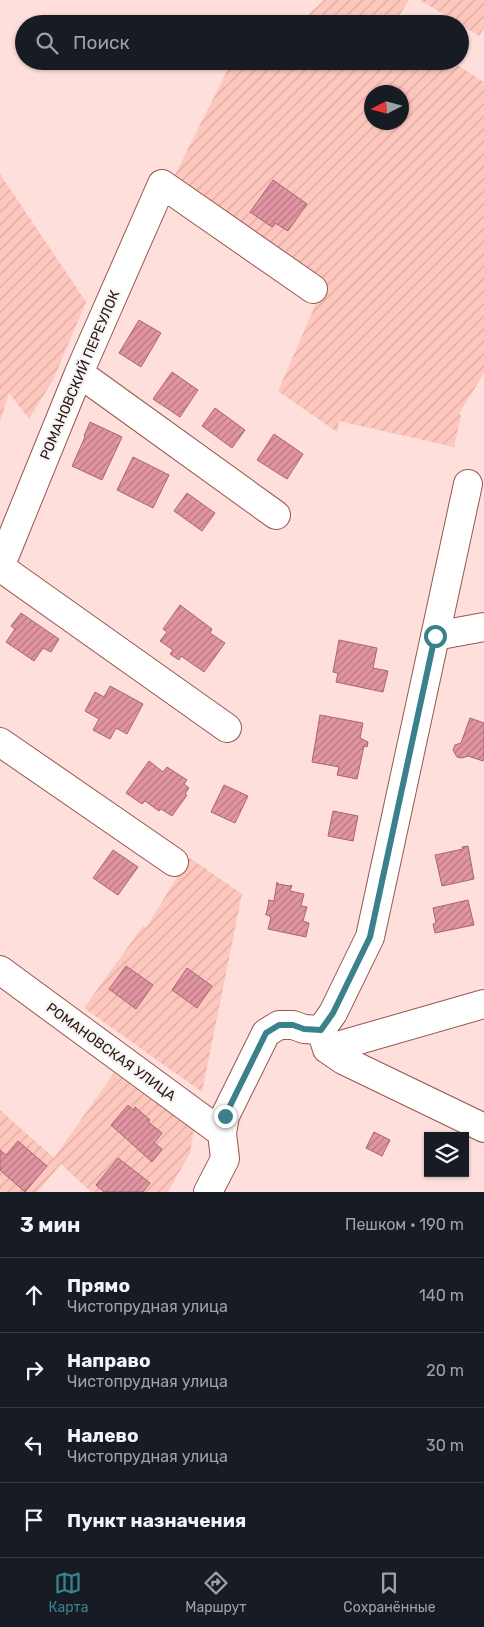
<!DOCTYPE html>
<html lang="ru">
<meta charset="utf-8">
<style>
:root{--surface:#171b24;--page:#242831;--text:#f1f3f6;--muted:#9ea1a6;--line:#363941;--accent:#3a818b}
body{margin:0;font-family:Rubik,sans-serif;background:var(--page);color:var(--text)}
.controls{position:absolute;right:15px;bottom:15px;display:grid;overflow:hidden;border-radius:0px;box-shadow:0 1px 4px #0004}
.controls button{width:45px;height:45px;display:grid;place-items:center;padding:0;border:0;border-bottom:1px solid var(--line);background:var(--surface);color:var(--text);font:25px sans-serif}
.compass{position:absolute;left:364px;top:85px;width:45px;height:45px;border-radius:50%;background:var(--surface);box-shadow:0 1px 4px #0004;rotate:264deg}
.stop{position:absolute;width:15px;height:15px;margin:-11px;border:4px solid #3a818b;border-radius:50%;background:#fff}
.stop.end{background:#3a818b;border-color:#fff;box-shadow:0 1px 5px #0008}
.list{margin:0;padding:0;list-style:none}
h2{display:flex;justify-content:space-between;align-items:center;height:65px;margin:0;padding:0 20px;font-size:21px}
h2 small{font-size:16px;font-weight:400;color:var(--muted)}
.list li{display:grid;grid-template-columns:32px 1fr auto;gap:15px;align-items:center;box-sizing:border-box;height:75px;padding:0 20px;border-top:1px solid var(--line)}
.list b{display:block;font-size:19px;white-space:nowrap}
.list p{margin:0;font-size:16px;white-space:nowrap;color:var(--muted)}
.list em{font-size:16px;font-style:normal;color:var(--muted)}
.icon{flex:none;width:28px;height:28px;fill:none;stroke:currentColor;stroke-width:2;stroke-linecap:round;stroke-linejoin:round}
.map{position:relative;flex:none;width:484px;height:1192px;overflow:hidden}
.search{position:absolute;background:var(--surface);box-shadow:0 1px 4px #0004;left:15px;right:15px;top:15px;height:55px;display:flex;align-items:center;gap:12px;box-sizing:border-box;padding:0 18px;border-radius:28px;color:var(--muted);font-size:19px}
.sheet{height:365px;background:var(--surface)}
nav{display:flex;justify-content:space-around;align-items:center;box-sizing:border-box;height:70px;border-top:1px solid var(--line);background:var(--surface);font-size:14px;color:var(--muted)}
nav a{display:grid;justify-items:center;gap:2px}
nav .on{color:var(--accent)}
.map>svg:first-child{display:block}
.garden{fill:url(#garden-furrows);fill-rule:evenodd}
.building{fill:url(#building-hatch);stroke:#a96672}
.lines{fill:none;stroke-linecap:round;stroke-linejoin:round}
.minor-casing{stroke:#98574e;stroke-width:30}
.minor{stroke:#fff;stroke-width:28}
.route{stroke:#3a818b;stroke-width:6}
.labels{text-anchor:middle;dominant-baseline:central;stroke-width:4.5;stroke-linejoin:round;paint-order:stroke}
.street-label{font-size:14px;fill:#301612;stroke:#f5f5f5}
</style>
<div class="map">
<svg width="484" height="1192" viewBox="0 0 484 1192">
<defs>
<pattern id="garden-furrows" width="10" height="10" patternUnits="userSpaceOnUse" patternTransform="scale(1.25)"><rect width="10" height="10" fill="#fec7be"/><path d="M-1 1l2-2M0 10L10 0M9 11l2-2" fill="none" stroke="#daaaa2"/></pattern>
<pattern id="building-hatch" width="6" height="6" patternUnits="userSpaceOnUse" patternTransform="scale(1.25)"><rect width="6" height="6" fill="#e194a1"/><path d="M-1 1l2-2M0 6l6-6M5 7l2-2" fill="none" stroke="#b77882"/></pattern>
</defs>
<rect width="100%" height="100%" fill="#fedfdb"/>
<path class="garden" d="M324 0H409L394 24H298Z
M420 0H484V28L479 36Z
M232 61H238L251 67 258 61H451L484 82V373L459 414 461 416 454 447 339 421 337 432 278 391 324 285 173 179ZM372 92H402V122H372Z
M0 174 86 302 53 380 29 419 9 393 0 422Z
M187 856 242 894 202 1092 84 1008 143 926 146 928 177 877Z
M114 1073 194 1130 190 1153 168 1192H91L61 1164 37 1192H0V1110L54 1158Z"/>
<path class="building" d="M273 180 307 204 288 231 275 223 272 227 250 212Z
M139 320 161 333 141 367 119 353Z
M172 372 198 390 180 417 153 399Z
M215 408 245 430 232 448 202 426Z
M90 422 122 437 102 480 72 466 85 437 84 436Z
M274 434 303 454 287 479 257 460Z
M133 457 169 475 153 508 117 490Z
M187 493 215 513 202 531 174 511Z
M180 605 212 629 210 633 225 643 204 672 181 656 179 660 170 654 173 650 160 641 167 632 163 629Z
M21 613 59 639 51 652 43 648 34 661 6 642 15 629 11 626Z
M339 640 377 648 373 668 388 671 383 692 336 682 338 673 333 672Z
M110 686 143 704 127 734 116 728 110 739 93 730 99 719 85 711 95 692 104 697Z
M320 715 363 723 360 738 368 742 367 747 364 746 357 779 337 775 339 767 312 762Z
M470 718 484 723V757L483 761 468 756 462 758 457 757 453 750 455 745 461 743Z
M149 761 163 772 167 767 187 780 184 784 189 788 185 794 187 795 172 816 161 809 159 811 145 801 142 804 126 793Z
M224 785 248 796 235 823 211 812Z
M333 811 358 816 353 841 328 836Z
M468 846 474 879 442 886 435 855 463 849 462 847Z
M113 850 138 867 118 895 93 878Z
M277 882 278 884 290 886 292 885 290 891 304 894 301 906 307 907 303 921 309 923 306 937 268 929 271 917 265 914 266 915 269 901 268 900 274 901Z
M468 900 474 925 435 933 433 924 436 923 433 908Z
M126 966 153 985 136 1009 109 989Z
M187 968 212 986 197 1008 172 990Z
M128 1105 133 1110 135 1107 150 1120 148 1122 162 1133 154 1143 162 1149 152 1162 111 1125Z
M374 1132 390 1140 382 1156 366 1148Z
M18 1141 47 1166 25 1192 0 1170V1150L6 1155Z
M118 1158 150 1183 143 1192H104L96 1185Z"/>
<g class="lines">
<g class="minor-casing">
<path id="minor" d="M79 373 276 515
M0 567 79 373 162 184 313 289
M0 567 227 728
M435 636 484 627
M0 742 174 862
M0 970 222 1133
M321 1030 327 1049 343 1060 484 1128
M327 1049 484 1004
M208 1192 225 1159 222 1133 225 1116 266 1033 279 1025H293L304 1029 321 1030 333 1013 370 937 468 484"/>
</g>
<use href="#minor" class="minor"/>
</g>
<g class="lines">
<path class="route" d="M225 1116 266 1033 279 1025H293L304 1029 321 1030 333 1013 370 937 435 636"/>
</g>
<g class="labels">
<g class="street-label">
<text transform="translate(80 375) rotate(-67)">РОМАНОВСКИЙ ПЕРЕУЛОК</text>
<text transform="translate(111 1052) rotate(36)">РОМАНОВСКАЯ УЛИЦА</text>
</g>
</g>
</svg>
<div class="controls">
<button><svg class="icon" aria-label="layers" viewBox="0 0 24 24"><path d="M12 4l9 5-9 5-9-5zM3 14l9 5 9-5"/></svg></button>
</div>
<svg class="compass" viewBox="-18 -18 36 36"><path d="M0-13l5 13h-10z" fill="#e53935"/><path d="M0 13l5-13h-10z" fill="#9ea1a6"/></svg>
<div class="stop" style="left:435px;top:636px"></div>
<div class="stop end" style="left:225px;top:1116px"></div>
<div class="search"><svg class="icon" aria-label="search" viewBox="0 0 24 24"><circle cx="10" cy="10" r="6"/><path d="M15 15l6 6"/></svg>Поиск</div>
</div>
<section class="sheet">
<h2>3 мин<small>Пешком · 190 m</small></h2>
<ul class="list">
<li><svg class="icon" aria-label="ahead" viewBox="0 0 24 24"><path d="M12 20V5M6 11l6-6 6 6"/></svg><div><b>Прямо</b><p>Чистопрудная улица</p></div><em>140 m</em></li>
<li><svg class="icon" aria-label="right" viewBox="0 0 24 24"><path d="M7 20v-9h11M14 6l5 5-5 5"/></svg><div><b>Направо</b><p>Чистопрудная улица</p></div><em>20 m</em></li>
<li><svg class="icon" aria-label="left" viewBox="0 0 24 24"><path d="M17 20v-9H6M10 6l-5 5 5 5"/></svg><div><b>Налево</b><p>Чистопрудная улица</p></div><em>30 m</em></li>
<li><svg class="icon" aria-label="arrive" viewBox="0 0 24 24"><path d="M6 21V4h12l-3 4 3 4H6"/></svg><div><b>Пункт назначения</b></div></li>
</ul>
</section>
<nav>
<a class="on"><svg class="icon" aria-label="map" viewBox="0 0 24 24"><path d="M3 6l6-2 6 2 6-2v14l-6 2-6-2-6 2zM9 4v14M15 6v14"/></svg>Карта</a>
<a><svg class="icon" aria-label="directions" viewBox="0 0 24 24"><path d="M12 3l9 9-9 9-9-9zM9 14v-3h6M13 9l2 2-2 2"/></svg>Маршрут</a>
<a><svg class="icon" aria-label="saved" viewBox="0 0 24 24"><path d="M7 4h10v16l-5-4-5 4z"/></svg>Сохранённые</a>
</nav>
